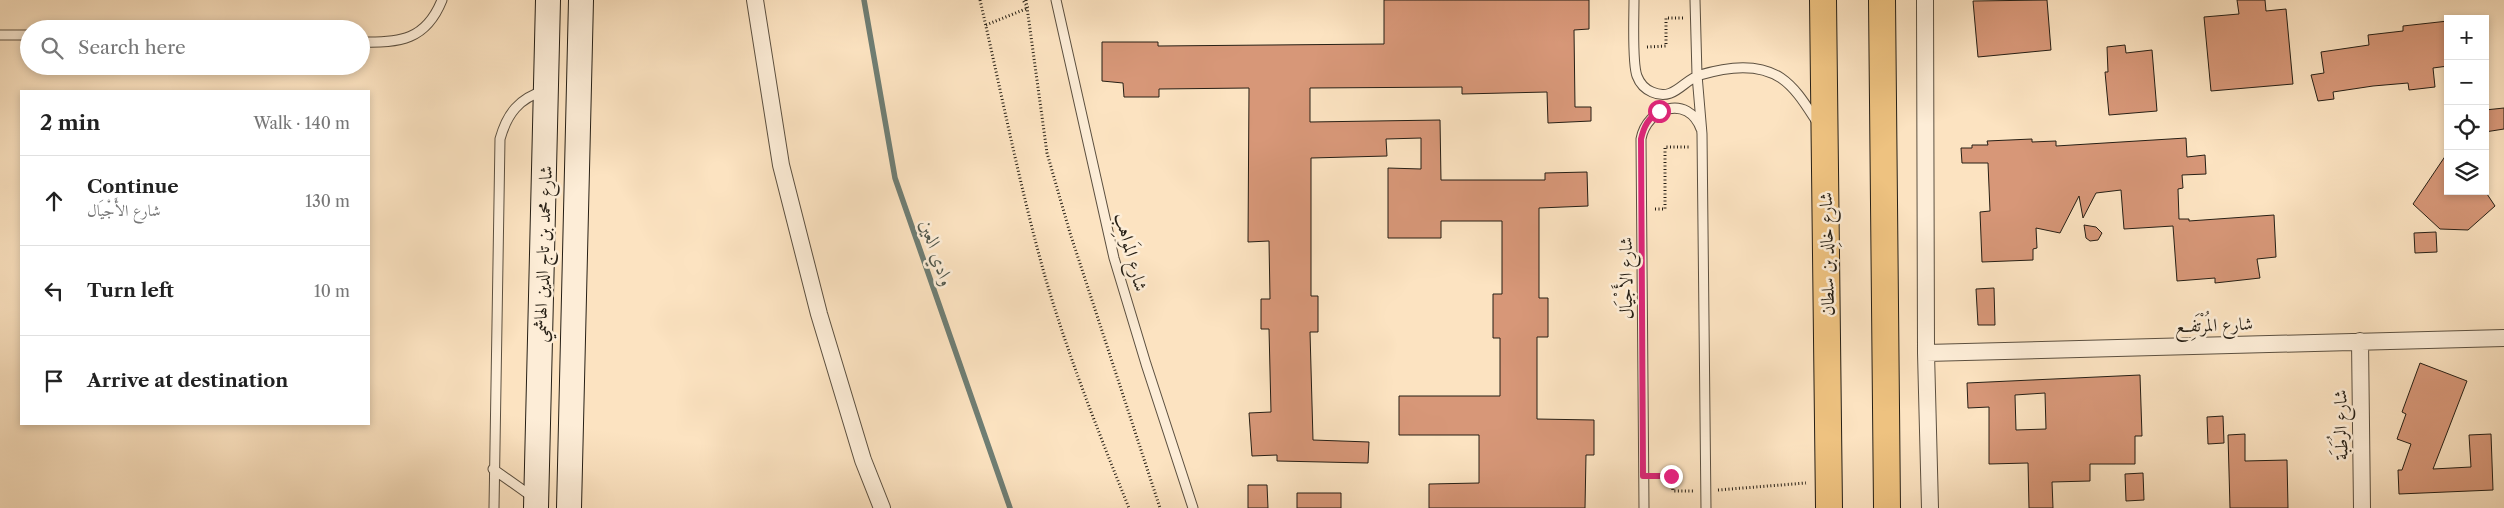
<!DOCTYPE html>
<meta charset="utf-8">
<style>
:root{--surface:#fff;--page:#f2f2f2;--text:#222;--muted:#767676;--line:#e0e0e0}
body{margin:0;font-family:"Libre Caslon Text",Amiri,serif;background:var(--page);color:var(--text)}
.controls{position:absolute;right:15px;top:15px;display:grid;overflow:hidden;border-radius:0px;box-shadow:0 2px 8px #0003}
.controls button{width:45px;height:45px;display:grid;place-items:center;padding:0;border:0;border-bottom:1px solid var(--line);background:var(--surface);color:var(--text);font:25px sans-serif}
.stop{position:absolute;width:15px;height:15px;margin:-11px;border:4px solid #db2777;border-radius:50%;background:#fff}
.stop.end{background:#db2777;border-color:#fff;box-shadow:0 1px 5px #0008}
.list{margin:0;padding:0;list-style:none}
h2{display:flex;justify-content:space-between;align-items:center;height:65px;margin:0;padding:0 20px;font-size:21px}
h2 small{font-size:16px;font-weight:400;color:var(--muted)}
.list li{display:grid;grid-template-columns:32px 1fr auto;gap:15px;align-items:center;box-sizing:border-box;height:90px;padding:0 20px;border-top:1px solid var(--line)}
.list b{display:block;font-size:19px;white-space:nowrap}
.list p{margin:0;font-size:16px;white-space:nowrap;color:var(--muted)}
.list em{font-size:16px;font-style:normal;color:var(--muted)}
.icon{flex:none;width:28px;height:28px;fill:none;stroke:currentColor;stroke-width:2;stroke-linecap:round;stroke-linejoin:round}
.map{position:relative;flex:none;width:2504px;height:508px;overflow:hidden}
.search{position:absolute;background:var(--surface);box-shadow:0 2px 8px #0003;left:20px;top:20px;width:350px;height:55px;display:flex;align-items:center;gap:12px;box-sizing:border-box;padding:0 18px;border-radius:28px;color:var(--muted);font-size:19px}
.panel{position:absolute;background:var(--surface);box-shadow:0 2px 8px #0003;left:20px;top:90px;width:350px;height:335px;border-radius:0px}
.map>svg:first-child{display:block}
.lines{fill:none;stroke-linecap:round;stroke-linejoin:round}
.stream{stroke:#6f7e74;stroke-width:5.5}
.building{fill:#d79778;stroke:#261f15;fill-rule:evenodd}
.lane-casing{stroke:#5c5040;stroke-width:11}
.street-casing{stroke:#5c5040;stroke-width:18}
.secondary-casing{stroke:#261f15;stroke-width:26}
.primary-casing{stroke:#261f15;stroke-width:28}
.path{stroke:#261f15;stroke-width:3;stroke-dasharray:1 2.5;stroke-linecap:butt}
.lane{stroke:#fdedd7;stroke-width:9}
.street{stroke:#fdedd7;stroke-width:16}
.secondary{stroke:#fdedd7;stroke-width:24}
.primary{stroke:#eec280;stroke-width:26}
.route{stroke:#db2777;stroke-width:6}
.labels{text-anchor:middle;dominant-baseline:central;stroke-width:5;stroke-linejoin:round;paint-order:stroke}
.street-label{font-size:18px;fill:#261f15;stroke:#fdedd7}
.water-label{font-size:19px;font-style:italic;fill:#50574c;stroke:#fdedd7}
</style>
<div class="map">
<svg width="2504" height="508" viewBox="0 0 2504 508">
<rect width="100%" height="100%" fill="#fce3c1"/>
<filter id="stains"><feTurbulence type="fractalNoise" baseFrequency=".004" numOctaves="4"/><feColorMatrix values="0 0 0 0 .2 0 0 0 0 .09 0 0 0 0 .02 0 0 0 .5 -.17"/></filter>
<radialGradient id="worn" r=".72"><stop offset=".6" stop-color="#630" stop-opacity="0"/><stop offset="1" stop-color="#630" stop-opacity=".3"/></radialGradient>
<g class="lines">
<path class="stream" d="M864 0 895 178 1010 508"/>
</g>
<path class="building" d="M1384 0H1589V29L1574 30 1575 107H1591V121L1548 123 1547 92 1462 94V87L1310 88V122L1440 120 1441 180H1545V173L1587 172 1588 206 1539 208V298H1548V337H1537V419L1594 420V455H1586L1585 508H1429V484L1479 483V435H1399V396H1500V338H1493V294H1502V221H1441V238H1388V168L1421 169V138L1386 139 1387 156 1311 158V296H1318V332H1310L1313 440 1369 442 1368 463 1277 461V455L1252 456 1249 413 1271 412 1269 329H1261V299H1270L1269 241 1248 242 1249 88 1159 89V97H1124L1123 83 1102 81V42H1158V46L1384 44Z
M2047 0 2051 50 1978 57 1973 1Z
M2237 0H2265L2266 11 2286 9 2293 84 2211 91 2204 17 2239 14Z
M2448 21V66L2433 68 2435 87 2409 90 2408 83 2373 86 2333 92 2334 99 2318 101 2311 75 2324 73 2321 52 2369 45 2368 35 2403 31V26Z
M2125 45 2126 53 2152 50 2157 111 2109 115 2105 72H2108L2107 47Z
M2504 108V129L2485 132V110Z
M2186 138 2187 157 2205 155 2206 174 2182 175 2183 188 2178 189 2179 219H2189V221L2274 215 2276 257 2257 259 2260 278 2215 283V278L2177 281 2173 226 2124 229 2121 190 2096 193 2083 218 2079 196 2060 233 2036 228 2037 248 2033 249V260L1982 262 1980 212 1990 211 1988 163H1962L1961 148H1972V145H1988L1987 141 2032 139V142L2056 141V146Z
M2448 152V191H2485L2495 206 2468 230 2440 229 2413 204Z
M2084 225 2096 227 2102 233 2098 240 2090 241 2086 238Z
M2436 232 2437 252 2415 253 2414 233Z
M1994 288 1995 325H1978L1976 289Z
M2420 363 2467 381 2433 469 2471 467 2469 435 2491 434 2493 490 2399 494 2398 470H2402L2411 444 2397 439 2406 414 2402 412Z
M2140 375 2142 436H2135V464H2090V481L2052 482 2053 508H2029L2028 463 1989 464V407L1968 408 1967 383ZM2045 393 2046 429 2016 430 2015 395Z
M2223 416 2224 443 2208 444 2207 417Z
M2245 434V461L2287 460 2288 508H2230L2228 435Z
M2143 473 2144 500 2126 501 2125 474Z
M1248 485H1267L1268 508H1248Z
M1297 493H1341V508H1297Z"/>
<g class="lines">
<g class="lane-casing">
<path id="lane" d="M1056 0 1114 258 1146 364 1193 508
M1634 0C1634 17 1632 63 1637 76 1640 84 1645 89 1652 92 1674 102 1683 80 1700 75 1726 67 1757 62 1781 78 1797 89 1807 107 1817 122
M1695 0 1697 75 1702 134 1706 508
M0 35H29
M361 42C400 43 426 40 442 0
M493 469 534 498
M494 508 500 139C507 114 519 98 544 91
M1644 508 1641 139C1647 107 1688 94 1701 129"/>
</g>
<g class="street-casing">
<path id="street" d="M755 0 781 165 819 314 863 460 882 508
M1925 0 1926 353 1930 508
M2360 341 2362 508
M1926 353 2504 338"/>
</g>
<g class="secondary-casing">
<path id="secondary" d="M536 508 548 0
M569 508 581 0"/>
</g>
<g class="primary-casing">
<path id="primary" d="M1823 0 1829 508
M1882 0 1887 508"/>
</g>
<path class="path" d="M980 0C1001 91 1019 183 1044 273 1067 353 1098 431 1129 508
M1026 0 1047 153 1070 233 1160 508
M986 25 1028 8 1023 0
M1647 47 1666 46V18H1683
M1655 209H1665V147H1690
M1656 476H1671L1673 491H1694
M1718 490 1806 483"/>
<use href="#lane" class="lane"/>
<use href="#street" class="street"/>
<use href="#secondary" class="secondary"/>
<use href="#primary" class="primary"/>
</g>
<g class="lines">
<path class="route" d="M1659 111C1648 119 1644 126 1641 139L1643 476H1671"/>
</g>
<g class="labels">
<g class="street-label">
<text transform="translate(1131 252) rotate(75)">شارع المَواهِب</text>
<text transform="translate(543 254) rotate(-88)">شارع محمد بن تاج الدين الهاشمي</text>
<text transform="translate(1827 254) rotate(-91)">شارع خالِد بن سلطان</text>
<text transform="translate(1626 278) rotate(-90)">شارع الأَجْيَال</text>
<text transform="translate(2214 325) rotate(-2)">شارع المُرْتَفِع</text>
<text transform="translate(2341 425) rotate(-91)">شارع الرُطَبَة</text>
</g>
<g class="water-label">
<text transform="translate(937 253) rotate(71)">وادي العين</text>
</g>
</g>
<rect width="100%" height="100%" filter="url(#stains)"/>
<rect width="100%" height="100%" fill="url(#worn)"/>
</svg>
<div class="controls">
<button>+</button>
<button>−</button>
<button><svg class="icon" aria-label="locate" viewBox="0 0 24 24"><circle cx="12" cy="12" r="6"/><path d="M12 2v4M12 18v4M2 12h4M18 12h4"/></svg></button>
<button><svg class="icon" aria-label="layers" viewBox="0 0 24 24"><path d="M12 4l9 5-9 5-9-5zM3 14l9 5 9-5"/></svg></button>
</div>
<div class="stop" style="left:1659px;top:111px"></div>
<div class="stop end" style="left:1671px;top:476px"></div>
<div class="search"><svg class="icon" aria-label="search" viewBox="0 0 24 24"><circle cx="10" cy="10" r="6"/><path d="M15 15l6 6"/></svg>Search here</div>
<section class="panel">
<h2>2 min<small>Walk · 140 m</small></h2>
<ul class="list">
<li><svg class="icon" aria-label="ahead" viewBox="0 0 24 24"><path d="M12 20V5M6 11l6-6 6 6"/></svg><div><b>Continue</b><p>شارع الأَجْيَال</p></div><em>130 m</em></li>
<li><svg class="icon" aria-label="left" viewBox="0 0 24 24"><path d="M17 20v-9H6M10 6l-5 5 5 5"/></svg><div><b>Turn left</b></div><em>10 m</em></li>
<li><svg class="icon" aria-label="arrive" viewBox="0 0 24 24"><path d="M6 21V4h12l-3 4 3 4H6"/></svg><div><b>Arrive at destination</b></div></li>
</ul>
</section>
</div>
